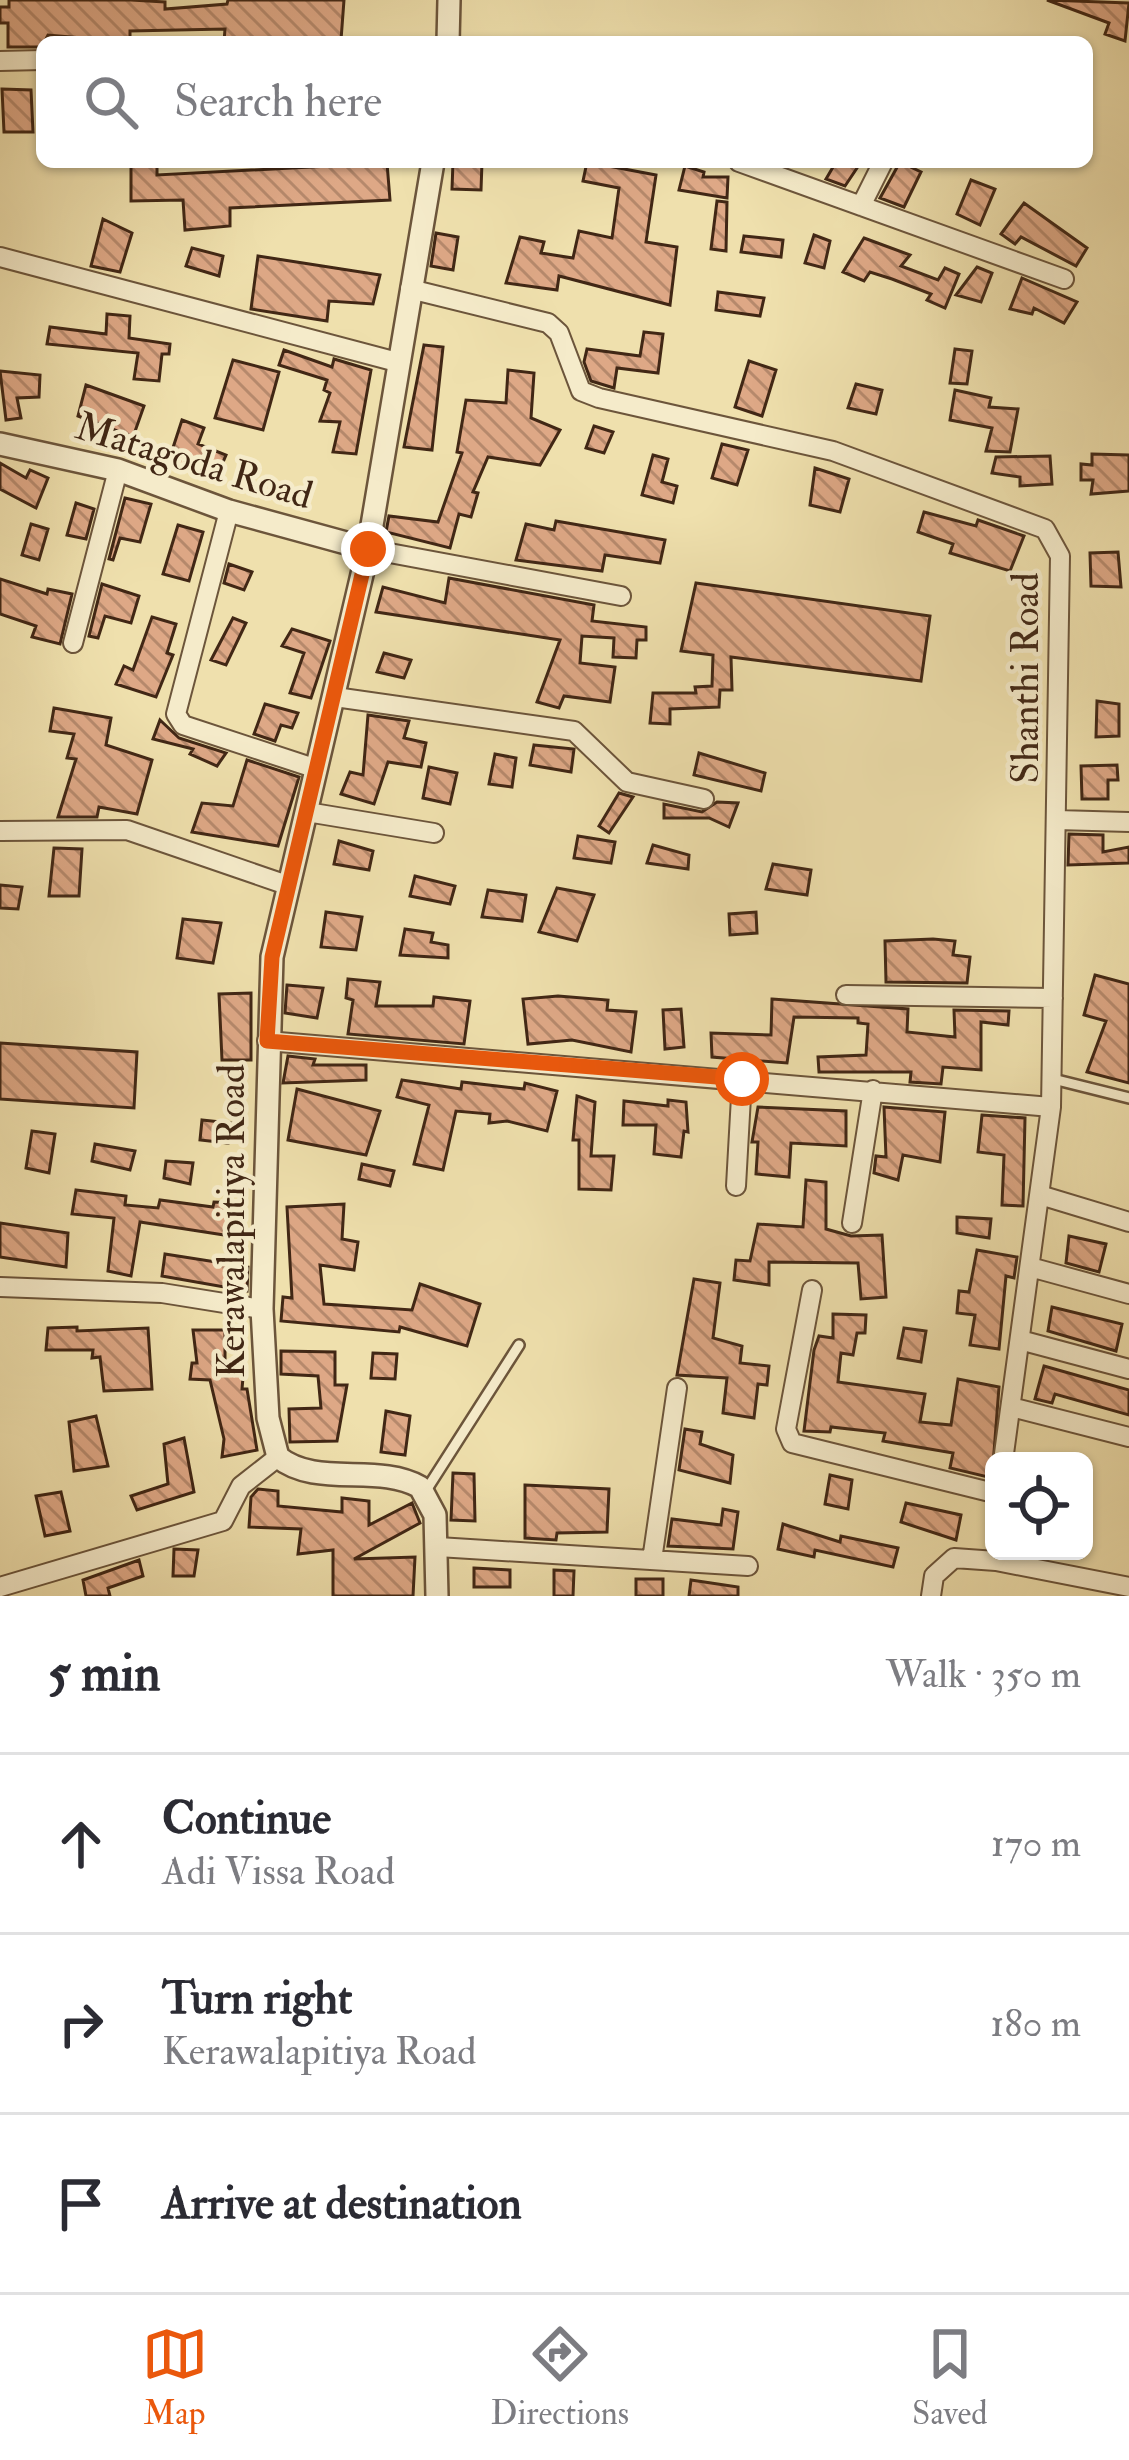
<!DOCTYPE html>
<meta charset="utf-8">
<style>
:root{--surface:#fff;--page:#f7f7f7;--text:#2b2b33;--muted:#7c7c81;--line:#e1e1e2;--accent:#ea580c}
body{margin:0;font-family:"IM FELL Double Pica",serif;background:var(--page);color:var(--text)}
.controls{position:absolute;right:36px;bottom:36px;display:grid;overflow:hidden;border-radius:18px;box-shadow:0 3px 9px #0004}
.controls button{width:108px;height:108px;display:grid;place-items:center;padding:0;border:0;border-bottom:3px solid var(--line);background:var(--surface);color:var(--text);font:60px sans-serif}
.stop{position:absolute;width:36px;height:36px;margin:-27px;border:9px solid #ea580c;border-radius:50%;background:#fff}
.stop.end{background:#ea580c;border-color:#fff;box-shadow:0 3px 12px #0008}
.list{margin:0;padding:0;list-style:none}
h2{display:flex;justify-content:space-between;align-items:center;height:156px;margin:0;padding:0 48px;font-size:51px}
h2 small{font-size:39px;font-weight:400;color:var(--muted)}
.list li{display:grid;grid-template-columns:78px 1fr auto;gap:36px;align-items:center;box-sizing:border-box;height:180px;padding:0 48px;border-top:3px solid var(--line)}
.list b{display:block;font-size:45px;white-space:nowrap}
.list p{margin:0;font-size:39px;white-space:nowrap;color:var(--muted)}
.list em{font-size:39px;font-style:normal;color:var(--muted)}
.icon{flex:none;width:66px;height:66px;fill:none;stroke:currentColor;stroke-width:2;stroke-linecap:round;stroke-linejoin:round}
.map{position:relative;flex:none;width:1129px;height:1596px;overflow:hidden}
.search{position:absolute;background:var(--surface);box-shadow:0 3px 9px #0004;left:36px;right:36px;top:36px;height:132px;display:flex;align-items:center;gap:30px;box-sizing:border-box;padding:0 42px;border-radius:18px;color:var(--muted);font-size:45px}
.sheet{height:696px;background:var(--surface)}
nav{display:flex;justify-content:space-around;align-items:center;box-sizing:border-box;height:168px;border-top:3px solid var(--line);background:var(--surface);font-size:33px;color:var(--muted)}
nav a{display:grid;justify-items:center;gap:6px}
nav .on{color:var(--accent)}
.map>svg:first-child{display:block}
.building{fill:url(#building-back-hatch);stroke:#412715;stroke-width:3}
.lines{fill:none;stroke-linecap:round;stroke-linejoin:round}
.service-casing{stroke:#6c553b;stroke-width:14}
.minor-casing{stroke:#6c553b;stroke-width:22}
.tertiary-casing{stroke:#6c553b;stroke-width:26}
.service{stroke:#f5ebca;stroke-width:9}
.minor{stroke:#f5ebca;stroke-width:18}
.tertiary{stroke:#f5ebca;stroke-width:21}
.route{stroke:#ea580c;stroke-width:15}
.labels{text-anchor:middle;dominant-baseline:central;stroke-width:9;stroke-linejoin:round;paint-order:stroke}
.street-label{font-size:39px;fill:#412715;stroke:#f5ebca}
</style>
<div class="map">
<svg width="1129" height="1596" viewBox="0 0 1129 1596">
<defs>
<pattern id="building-back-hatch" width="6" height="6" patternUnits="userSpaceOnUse" patternTransform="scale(3)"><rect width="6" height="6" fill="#dea886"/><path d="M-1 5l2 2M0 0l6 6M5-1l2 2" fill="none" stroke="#b6896c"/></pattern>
</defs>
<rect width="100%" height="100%" fill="#efe0ad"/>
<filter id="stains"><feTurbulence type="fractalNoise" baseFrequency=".00167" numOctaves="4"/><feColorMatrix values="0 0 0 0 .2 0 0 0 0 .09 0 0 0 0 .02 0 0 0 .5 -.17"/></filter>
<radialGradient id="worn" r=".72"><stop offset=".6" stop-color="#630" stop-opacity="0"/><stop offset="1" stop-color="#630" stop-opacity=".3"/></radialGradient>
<path class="building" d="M9 0H131L165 2V9L227 4 228 0H344L341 40 224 42 225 29 130 31V42L48 35 42 47H8V23H0V7H9Z
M1047 0 1129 3 1125 41 1105 34 1109 23Z
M2 89 31 90 33 132H4Z
M453 162H482L481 190 452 189Z
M587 162 656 175 646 242 677 247 670 305 559 276 557 290 506 283 520 237 544 242 541 253 573 258 579 231 612 238 619 188 583 181Z
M836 162H861L845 186 826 179Z
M900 162 921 172 904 207 880 198Z
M131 163H157V175L387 163 390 200 230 208V226L185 230 183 200 131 201Z
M685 166 704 172 703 177H728L727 198 679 190Z
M971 180 995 189 980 225 957 214Z
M717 201 727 202 726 251 711 249Z
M1024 203 1087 248 1076 266 1021 237 1015 244 1001 234Z
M103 219 132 233 120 272 91 266Z
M436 233 458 237 453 270 431 266Z
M814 235 830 241 824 268 805 263Z
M744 236 783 240 781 257 741 252Z
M864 238 910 255 901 266 938 280 945 268 959 274 945 308 927 300 931 294 892 279 870 272 864 281 843 272Z
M192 248 223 256 219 276 186 266Z
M258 256 380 275 373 304 329 301 327 321 251 309Z
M977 267 992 273 981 302 956 295Z
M1022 278 1077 302 1064 323 1034 308 1032 314 1010 309Z
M718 292 764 298 760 316 716 310Z
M107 314 130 316 129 338 170 344 169 354H162L159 381 134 379 138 353 47 344 50 327 106 334Z
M644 332 663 334 658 373 617 368 614 388 591 381 584 362 587 349 640 356Z
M424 345 443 347 432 450 404 447Z
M955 349 972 351 967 384 950 383Z
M284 350 332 367 334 359 371 370 356 454 333 452 340 422 320 421 330 393 324 390 327 380 279 365Z
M233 360 279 372 263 430 215 418Z
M749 361 776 370 762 416 735 407Z
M508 370 534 373 531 418 560 430 540 465 488 457 473 492 478 493 471 517 459 514 450 548 386 532 389 516 438 522 462 453 457 452 466 400 506 403Z
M0 371 40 375 39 397 17 398 21 418 6 420Z
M856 384 882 390 876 414 848 408Z
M86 385 144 406 133 437 78 416Z
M955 390 991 398 989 407 1018 409 1010 452 986 451 992 428 950 420Z
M182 420 204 428 198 444 226 455 215 481 169 460Z
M594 426 613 432 604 453 586 448Z
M722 444 748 450 737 485 712 478Z
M1092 454 1129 455V491L1091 494 1093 480H1081V464L1092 465Z
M653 455 668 459 662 482 677 486 673 503 642 495Z
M1050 456 1052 484 1020 486V477L992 473 996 457Z
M0 463 26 478 30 470 48 478 36 508 0 489Z
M815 468 849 479 840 512 810 505Z
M125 498 151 504 140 542 120 538 113 560 109 559Z
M76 503 94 509 86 539 67 535Z
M924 512 976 526 978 520 1024 536 1010 571 950 553 953 544 918 532Z
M556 521 665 540 660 563 605 555 602 571 516 560 526 524 554 530Z
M31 524 48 529 39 560 22 555Z
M178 525 203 532 189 581 163 574Z
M1118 552 1121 587 1091 586 1090 553Z
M229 564 252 572 244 590 224 583Z
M449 578 594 605 592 621 646 627V640H637L636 658 613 657 614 638 582 636 580 663 615 667 610 702 564 696 559 708 537 702 560 640 376 612 383 587 445 603Z
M0 579 47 594 48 589 72 594 60 644 32 637 36 626 0 614Z
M696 583 930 616 921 681 731 657 732 690H720L719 707 670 709V724L650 723 653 693H696L695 687 712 686 713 655 681 651Z
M102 584 139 596 131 623 105 616 98 638 89 636Z
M152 617 176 624 167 653 173 655 156 697 116 684 124 666 133 670Z
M233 618 246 623 226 665 211 660Z
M292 629 330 641 311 698 290 693 304 653 282 646Z
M384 653 411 660 404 678 377 672Z
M1097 701 1119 704V736L1096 737Z
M265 704 298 713 292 728 281 725 275 741 254 734Z
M54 708 111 718 106 745 152 760 137 814 99 807 97 817H58L76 759 67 758 74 734 50 731Z
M368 715 409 721 404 738 426 743 421 767 388 762 374 804 341 794 350 772 363 775Z
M160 720 179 738 226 753 217 766 190 754 193 749 153 739Z
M534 745 574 749 571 772 530 765Z
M699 753 765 773 761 791 694 775Z
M495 754 516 758 512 787 489 784Z
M247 760 299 777 278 846 192 832 202 803 233 806Z
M1117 765 1118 780H1108V799H1082L1081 766Z
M429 767 457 773 450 804 423 798Z
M619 793 633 797 609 833 599 826Z
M717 802 738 803 729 827 709 818H664V804L702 812Z
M1069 834 1103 835V852L1129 847V863L1068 865Z
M578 836 615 842 611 863 574 858Z
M339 841 373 851 369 870 334 864Z
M653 845 689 855 688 869 647 863Z
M54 848 82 849 79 896H49Z
M773 864 811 870 807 895 766 889Z
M415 876 455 886 450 904 410 896Z
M0 885 22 887 18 909 0 908Z
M557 888 594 895 577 941 539 932Z
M488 890 526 895 522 921 482 917Z
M326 912 362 917 356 950 321 947Z
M756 912 757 933 730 935 729 914Z
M183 919 221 923 213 963 177 958Z
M405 929 433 933 431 942 448 945V958L400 955Z
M933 939 955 941 953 955 970 957 967 983 886 982 885 941Z
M1095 975 1129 984V1083L1087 1072 1106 1021 1084 1015Z
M348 979 380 982 376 1006H433L434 997 470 1001 464 1044 348 1034 353 1000 346 998Z
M287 985 323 988 317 1018 285 1013Z
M251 993V1060H222L219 994Z
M558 996 608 1000 607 1010 636 1012 631 1052 572 1040 528 1044 523 999Z
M772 999 908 1009 907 1032 955 1037 954 1010 1009 1011 1008 1025 981 1022V1070L943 1067 941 1084 910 1082 911 1072H819L818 1057 866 1055 868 1024 858 1023V1018L794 1017 787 1063 712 1057 711 1033 771 1035Z
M681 1009 684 1047 665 1049 663 1010Z
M0 1043 137 1052 134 1108 0 1099Z
M288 1056 315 1059 313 1065H366V1080L283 1083Z
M402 1080 461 1089 462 1082 524 1089 525 1083 557 1091 547 1131 507 1121 489 1123 490 1114 456 1111 443 1170 414 1164 429 1105 397 1097Z
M297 1089 380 1111 366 1155 288 1140Z
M577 1096 595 1102 591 1156H614L611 1190 579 1189V1140H573Z
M668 1100 686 1102 688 1132 684 1131 681 1157 654 1154 656 1125H623L624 1101 668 1106Z
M758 1107 846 1111V1146L791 1143 789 1177 756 1174 758 1142H752Z
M884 1107 945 1112 940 1162 903 1155 898 1180 874 1173 876 1156 886 1157Z
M982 1115 1025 1118 1023 1206 1002 1205 1004 1155 978 1152Z
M202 1120 231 1123 228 1143 200 1140Z
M32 1131 55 1134 49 1173 26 1168Z
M95 1144 135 1151 130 1170 92 1161Z
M166 1161 193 1163 190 1184 164 1178Z
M362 1164 394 1171 390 1186 359 1179Z
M806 1180 826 1182V1229L851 1236 882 1235 886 1297 861 1299 858 1263 769 1262V1285L734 1280 736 1260 750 1261 758 1224 803 1227Z
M76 1190 126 1196 125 1205 158 1208 160 1200 213 1207 214 1202 240 1203 237 1237 140 1222 131 1276 108 1271 114 1218 72 1214Z
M344 1204 342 1239 358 1242 354 1270 320 1265 324 1304 412 1310 420 1284 480 1304 467 1346 400 1327 399 1332 281 1321 283 1297 292 1298 287 1207Z
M957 1217 991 1219 989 1238 957 1233Z
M0 1223 68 1233 66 1267 0 1257Z
M1069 1236 1106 1244 1099 1272 1066 1263Z
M977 1250 1017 1257 1014 1278 1006 1276 999 1349 970 1345 975 1315 957 1313 959 1291 969 1292Z
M165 1254 248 1267 247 1291 162 1276Z
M694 1279 720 1283 713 1338 742 1346 740 1363 769 1366 767 1385 758 1384 754 1418 723 1413 727 1378 677 1375Z
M1052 1307 1122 1324 1116 1351 1048 1331Z
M833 1314 866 1315 865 1333H857L853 1355 841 1353 838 1382 925 1394 920 1422 951 1425 958 1379 999 1387 992 1478 950 1468 953 1453 883 1441 885 1433 831 1427 830 1432 804 1431 814 1350 819 1336 833 1338Z
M77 1327V1331L148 1328 152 1389 104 1391 100 1357 92 1358 93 1350H46L48 1328Z
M904 1328 926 1331 921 1362 898 1358Z
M193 1330H225V1365L244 1366 242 1389H247L257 1450 222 1457 224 1439 210 1380 190 1379 192 1363H197Z
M281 1351 335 1352V1385H347L337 1441 290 1442 289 1409 321 1408 318 1376 281 1374Z
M373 1353 397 1354 395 1379 371 1378Z
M1044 1366 1129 1390V1415L1055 1394 1052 1403 1035 1399Z
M386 1411 410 1416 405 1455 381 1452Z
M96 1416 108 1466 74 1471 69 1422Z
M685 1429 702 1432 700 1444 733 1455 730 1483 679 1470Z
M184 1438 194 1492 137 1510 131 1496 168 1484 164 1444Z
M453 1473 474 1474 475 1521 451 1520Z
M830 1475 852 1480 848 1509 825 1504Z
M525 1485 609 1489 607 1532 557 1533 556 1540 525 1538Z
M258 1489 278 1491V1506L342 1512V1498L369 1501V1525L412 1503 420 1523 354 1559 415 1557 413 1596H333V1550L298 1554 301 1529 249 1527 251 1497Z
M61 1492 70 1531 45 1536 36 1496Z
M906 1503 961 1515 956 1540 901 1522Z
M723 1509 738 1512 733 1549 668 1546 672 1519 721 1525Z
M783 1524 840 1542 841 1536 898 1548 893 1567 815 1550 814 1557 778 1549Z
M174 1549 198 1550 194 1576H173Z
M139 1560 143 1576 108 1588 110 1596H86L83 1580Z
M474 1568 510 1570V1587H474Z
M554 1570 574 1571 573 1596H554Z
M636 1579H663V1596H636Z
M691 1580 738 1587V1596H689Z"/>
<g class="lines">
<g class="service-casing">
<path id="service" d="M1053 1079 1129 1098
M425 1492 519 1345"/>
</g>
<g class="minor-casing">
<path id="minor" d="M0 61 42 60
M739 162 1064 279
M861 206 883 162
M0 257 397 362
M410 289 548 323 559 333 581 391 599 398 833 451 1045 529 1060 556 1051 1107 1003 1461
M229 511 176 714 183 725 317 769
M368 549 621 596
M73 643 118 470
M335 697 574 731 627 782 704 799
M307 812 434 833
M1057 820 1129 822
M0 831 127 830 287 885
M846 995 1053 998
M267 1041 1051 1107
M736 1186 742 1079
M1040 1195 1129 1222
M852 1223 873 1090
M1030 1267 1129 1294
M0 1287 162 1293 262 1309
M812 1290 786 1429 792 1443 994 1493
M1020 1340 1129 1369
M1011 1407 1129 1437
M438 1547 748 1566
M997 1551 996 1561 1129 1587
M652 1560 677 1388
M0 1587 223 1521 241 1486 278 1457
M931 1596 934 1576 954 1558 996 1561"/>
</g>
<g class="tertiary-casing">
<path id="tertiary" d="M448 42 449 0
M433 162 368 549 272 957 262 1309 268 1418 278 1457C316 1488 378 1463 420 1487L435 1515 437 1596
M0 444 118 470 229 511 368 549"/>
</g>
<use href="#service" class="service"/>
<use href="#minor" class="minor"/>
<use href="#tertiary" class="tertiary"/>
</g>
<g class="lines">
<path class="route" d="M368 549 272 957 267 1041 742 1079"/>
</g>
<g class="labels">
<g class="street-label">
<text transform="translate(194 461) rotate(17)">Matagoda Road</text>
<text transform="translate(1025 678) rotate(-90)">Shanthi Road</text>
<text transform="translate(231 1221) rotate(-90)">Kerawalapitiya Road</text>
</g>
</g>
<rect width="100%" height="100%" filter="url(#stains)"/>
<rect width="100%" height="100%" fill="url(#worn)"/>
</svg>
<div class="controls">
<button><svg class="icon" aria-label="locate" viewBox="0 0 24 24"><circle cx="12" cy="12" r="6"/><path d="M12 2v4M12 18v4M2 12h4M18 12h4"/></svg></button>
</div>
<div class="stop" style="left:742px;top:1079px"></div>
<div class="stop end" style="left:368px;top:549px"></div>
<div class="search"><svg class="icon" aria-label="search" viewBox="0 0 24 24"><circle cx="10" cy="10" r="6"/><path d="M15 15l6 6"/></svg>Search here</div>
</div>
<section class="sheet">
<h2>5 min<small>Walk · 350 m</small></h2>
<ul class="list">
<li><svg class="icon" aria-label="ahead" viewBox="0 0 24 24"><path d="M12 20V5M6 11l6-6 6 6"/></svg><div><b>Continue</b><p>Adi Vissa Road</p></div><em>170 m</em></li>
<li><svg class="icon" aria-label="right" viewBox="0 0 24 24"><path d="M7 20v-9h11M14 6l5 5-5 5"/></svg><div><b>Turn right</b><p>Kerawalapitiya Road</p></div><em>180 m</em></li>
<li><svg class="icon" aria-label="arrive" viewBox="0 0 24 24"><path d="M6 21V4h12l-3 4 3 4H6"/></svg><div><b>Arrive at destination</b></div></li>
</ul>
</section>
<nav>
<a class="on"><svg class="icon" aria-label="map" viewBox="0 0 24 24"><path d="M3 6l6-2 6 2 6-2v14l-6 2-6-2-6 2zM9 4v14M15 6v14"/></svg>Map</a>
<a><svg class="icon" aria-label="directions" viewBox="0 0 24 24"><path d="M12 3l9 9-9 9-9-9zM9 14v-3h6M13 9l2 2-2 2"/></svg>Directions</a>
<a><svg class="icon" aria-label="saved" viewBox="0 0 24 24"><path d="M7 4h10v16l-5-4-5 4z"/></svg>Saved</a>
</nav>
